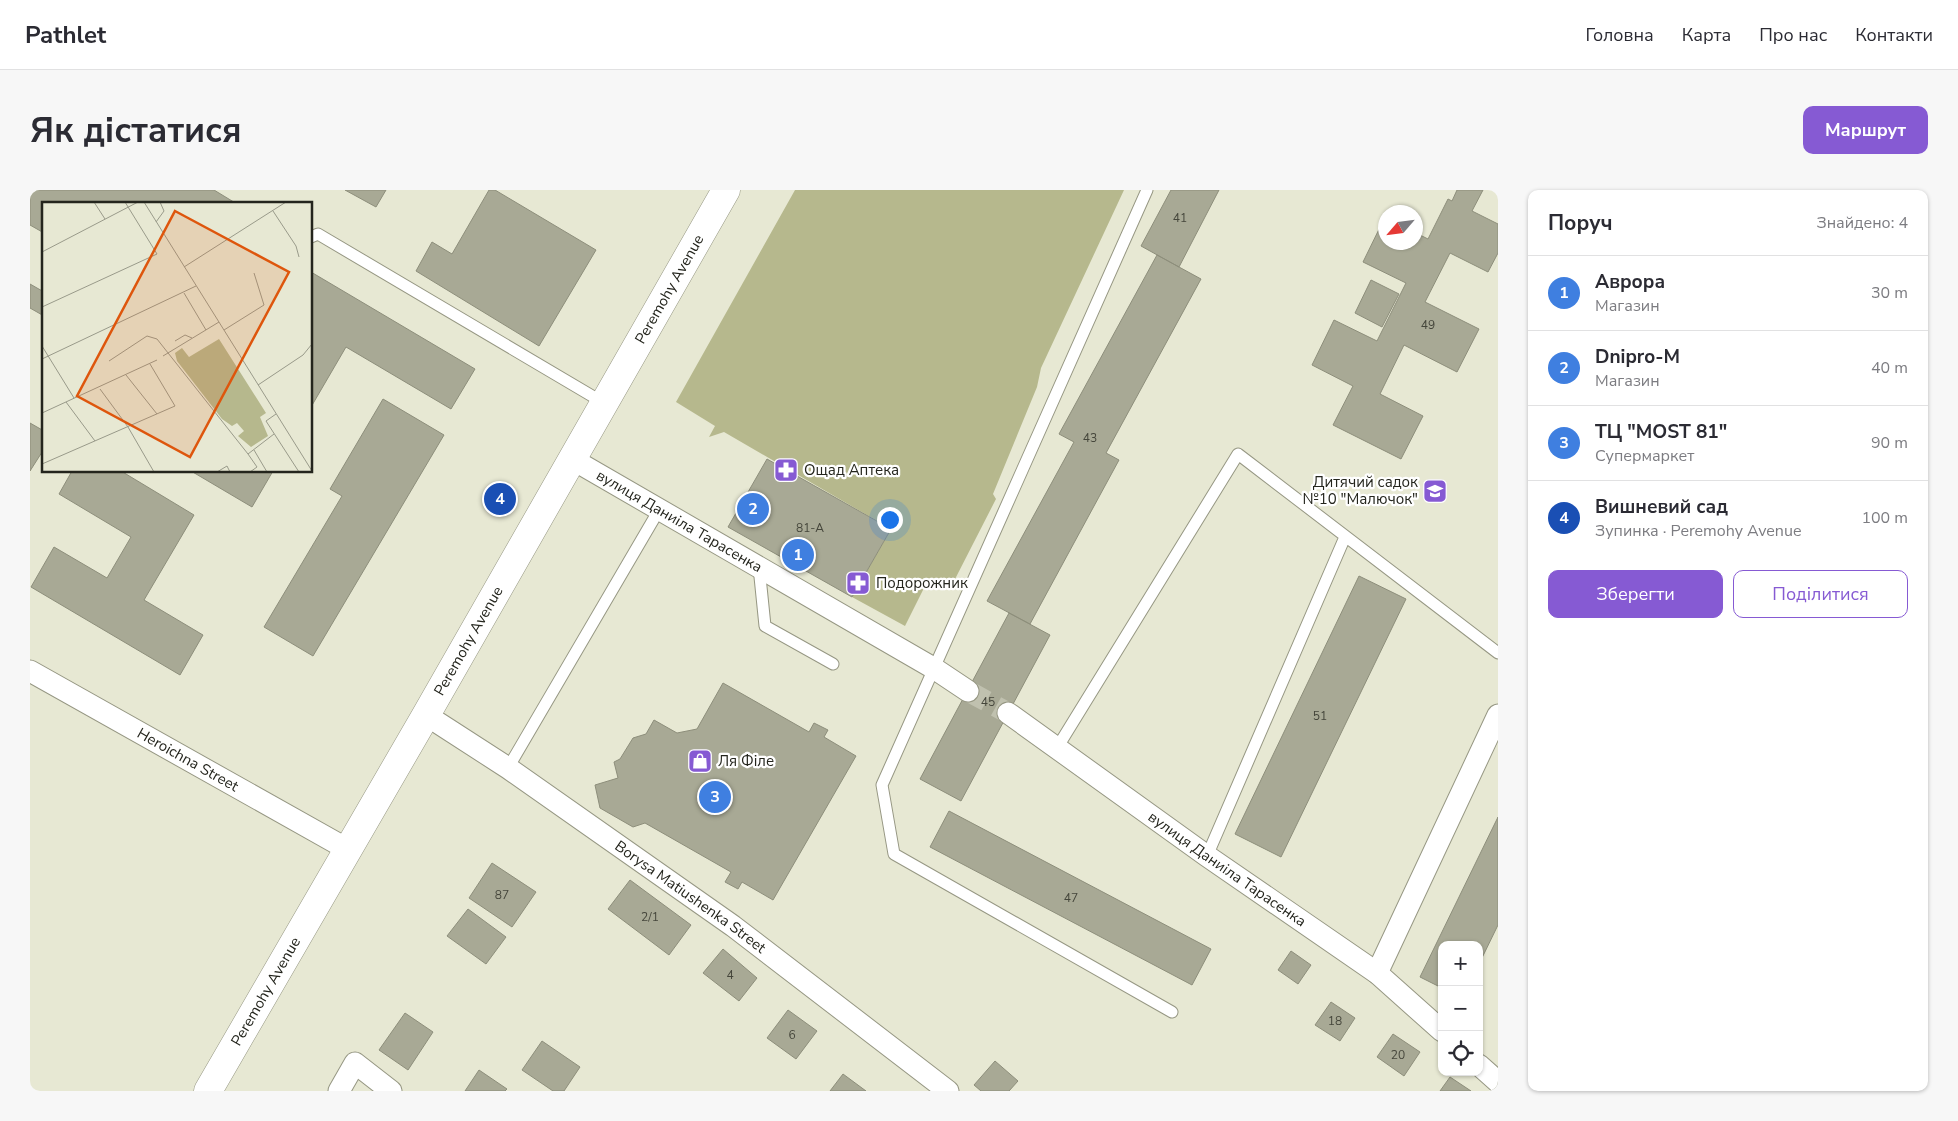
<!DOCTYPE html>
<html lang="uk">
<meta charset="utf-8">
<style>
:root{--surface:#fff;--page:#f7f7f7;--text:#2b2b33;--muted:#7c7c81;--line:#e1e1e2;--accent:#865ad3}
body{margin:0;font-family:"Nunito Sans",sans-serif;background:var(--page);color:var(--text)}
.controls{position:absolute;right:15px;bottom:15px;display:grid;overflow:hidden;border-radius:10px;box-shadow:0 1px 4px #0004}
.controls button{width:45px;height:45px;display:grid;place-items:center;padding:0;border:0;border-bottom:1px solid var(--line);background:var(--surface);color:var(--text);font:25px sans-serif}
.compass{position:absolute;left:1348px;top:15px;width:45px;height:45px;border-radius:50%;background:var(--surface);box-shadow:0 1px 4px #0004;rotate:242deg}
.you{position:absolute;left:859px;top:329px;width:18px;height:18px;margin:-12px;border:4px solid #fff;border-radius:50%;background:#1a73e8;box-shadow:0 0 0 8px #1a73e833}
.badge{display:grid;place-items:center;width:32px;height:32px;border-radius:50%;background:var(--accent);color:#fff;font-size:16px;font-weight:700}
.pin{position:absolute;translate:-50% -50%;border:2px solid #fff;box-shadow:0 1px 5px #0006}
.list{margin:0;padding:0;list-style:none}
h2{display:flex;justify-content:space-between;align-items:center;height:65px;margin:0;padding:0 20px;font-size:21px}
h2 small{font-size:16px;font-weight:400;color:var(--muted)}
.list li{display:grid;grid-template-columns:32px 1fr auto;gap:15px;align-items:center;box-sizing:border-box;height:75px;padding:0 20px;border-top:1px solid var(--line)}
.list b{display:block;font-size:19px;white-space:nowrap}
.list p{margin:0;font-size:16px;white-space:nowrap;color:var(--muted)}
.list em{font-size:16px;font-style:normal;color:var(--muted)}
.actions{display:flex;gap:10px;padding:15px 20px}
.actions a{flex:1;padding:11px 0;border:1px solid var(--accent);border-radius:10px;text-align:center;font-size:18px;color:var(--accent)}
.actions .main{background:var(--accent);color:#fff}
.icon{flex:none;width:28px;height:28px;fill:none;stroke:currentColor;stroke-width:2;stroke-linecap:round;stroke-linejoin:round}
.map{position:relative;flex:none;width:1468px;height:901px;overflow:hidden;border-radius:10px}
header{display:flex;align-items:center;gap:30px;box-sizing:border-box;height:70px;padding:0 25px;background:var(--surface);border-bottom:1px solid var(--line)}
header strong{font-size:24px}
nav{display:flex;gap:28px;margin-inline-start:auto;font-size:18px}
.intro{display:flex;align-items:center;justify-content:space-between;box-sizing:border-box;height:120px;padding:0 30px}
h1{margin:0;font-size:35px}
.button{padding:12px 22px;border-radius:10px;background:var(--accent);color:#fff;font-size:18px;font-weight:700}
main{display:flex;gap:30px;padding:0 30px}
aside{flex:1;background:var(--surface);border-radius:10px;box-shadow:0 1px 4px #0004}
.map>svg:first-child{display:block}
.green{fill:#b6b88d}
.building{fill:#a8a995;stroke:#8d8e7b}
.lines{fill:none;stroke-linecap:round;stroke-linejoin:round}
.minor-tunnel{stroke:#c0c1af;stroke-width:21;stroke-dasharray:21 11;stroke-linecap:butt}
.service-casing{stroke:#969783;stroke-width:13}
.minor-casing{stroke:#969783;stroke-width:23}
.primary-casing{stroke:#969783;stroke-width:29}
.service{stroke:#fff;stroke-width:11}
.minor{stroke:#fff;stroke-width:21}
.primary{stroke:#fff;stroke-width:28}
.labels{text-anchor:middle;dominant-baseline:central;stroke-width:4.5;stroke-linejoin:round;paint-order:stroke}
.number-label{font-size:12px;fill:#45463b}
.street-label{font-size:15px;fill:#24251d;stroke:#fff}
.poi-label{font-size:15px;fill:#24251d;stroke:#fff;text-anchor:start}
.inset-road{fill:none;stroke:#999a8a;stroke-width:1}
.view{fill:#de560d;fill-opacity:0.15;stroke:#de560d;stroke-width:2.5}
.inset-edge{fill:none;stroke:#24251d;stroke-width:2.5}
</style>
<header>
<strong>Pathlet</strong>
<nav><a>Головна</a><a>Карта</a><a>Про нас</a><a>Контакти</a></nav>
</header>
<div class="intro"><h1>Як дістатися</h1><a class="button">Маршрут</a></div>
<main>
<div class="map">
<svg width="1468" height="901" viewBox="0 0 1468 901">
<rect width="100%" height="100%" fill="#e7e8d3"/>
<path class="green" d="M765 0H1094L1011 178 1007 197 963 304 966 309 922 395 896 394 875 436 822 407 861 339 694 242 679 247 685 236 646 212Z"/>
<path class="building" d="M0 0H184L207 14H14V43L0 35Z
M315 0H356L346 17Z
M459 0H465L566 60 509 156 386 81 402 52 422 64Z
M1141 0H1189L1149 77 1111 56Z
M1427 0H1453L1442 21 1468 34V63L1458 82 1420 63 1395 112 1449 139 1427 182 1374 155 1350 204 1393 226 1371 269 1303 235 1323 196 1282 175 1304 130 1347 151 1376 93 1333 72 1355 27 1356 52H1386V43L1398 49 1418 9 1422 11Z
M1127 65 1171 89 1076 263 1089 270 1000 434 957 411 1044 252 1029 244Z
M281 82 445 179 421 219 316 157 281 217Z
M1341 90 1369 104 1352 137 1325 123Z
M0 94 14 102V126L0 118Z
M353 209 414 245 283 466 234 437 312 306 300 299Z
M0 233 14 241V259L0 281Z
M737 269 861 339 822 407 698 337Z
M42 281H91L164 325 114 410 173 445 150 485 1 397 24 357 77 388 101 347 29 304Z
M161 281H243L222 317Z
M1329 386 1376 409 1251 667 1205 644Z
M979 423 1020 445 931 611 890 589Z
M693 493 779 542 784 533 798 540 794 547 826 566 743 710 712 692 708 699 695 692 701 682 615 633 603 637 570 618 565 595 588 588 584 572 590 569 603 548 616 544 624 530 647 543 667 539Z
M919 621 1181 759 1162 795 900 657Z
M1468 627V735L1449 774V755H1412V798L1390 787Z
M462 673 506 702 482 737 439 708Z
M600 690 661 735 639 765 578 719Z
M438 719 476 747 456 774 417 746Z
M693 759 727 788 709 811 673 783Z
M1261 761 1281 775 1268 794 1248 780Z
M1301 812 1325 828 1310 851 1285 835Z
M758 820 787 841 766 869 737 848Z
M375 823 403 842 378 880 349 860Z
M1363 844 1390 862 1374 886 1347 867Z
M512 851 550 877 534 901H523L492 880Z
M965 871 988 891 979 901H951L944 895Z
M449 880 477 899 475 901H435Z
M813 884 836 901H800Z
M1420 887 1441 901H1410Z"/>
<g class="lines">
<path class="minor-tunnel" d="M938 501 978 523"/>
<g class="service-casing">
<path id="service" d="M1117 0 852 595 864 664 1142 822
M281 47 288 44 574 213
M729 377 735 436 803 474
M1027 558 1208 264 1468 463
M478 578 629 320
M1177 666 1315 347"/>
</g>
<g class="minor-casing">
<g id="minor">
<path id="s1" d="M542 269 905 479 938 501"/>
<path id="s2" d="M0 481 317 659"/>
<path id="s3" d="M978 523 1177 666 1347 783 1412 841"/>
<path id="s4" d="M396 525 478 578 703 736 918 901"/>
<path d="M1347 783 1468 525"/>
<path d="M1449 875 1468 892"/>
<path d="M309 901 325 873 361 901"/>
</g>
</g>
<g class="primary-casing">
<g id="primary">
<path id="s5" d="M178 901 396 525 696 0"/>
</g>
</g>
<use href="#service" class="service"/>
<use href="#minor" class="minor"/>
<use href="#primary" class="primary"/>
</g>
<defs>
<g id="pharmacy-square" transform="scale(1.25)"><rect x="-9" y="-9" width="18" height="18" rx="4" fill="#865ad3" stroke="#fff"/><path d="M-2-6h4v4h4v4h-4v4h-4v-4h-4v-4h4Z" fill="#fff"/></g>
<g id="school-square" transform="scale(1.25)"><rect x="-9" y="-9" width="18" height="18" rx="4" fill="#865ad3" stroke="#fff"/><path d="M0-5L7-2L0 1L-7-2ZM-4 1L0 2.5L4 1V4Q0 6-4 4Z" fill="#fff"/></g>
<g id="shop-square" transform="scale(1.25)"><rect x="-9" y="-9" width="18" height="18" rx="4" fill="#865ad3" stroke="#fff"/><path d="M-5-2.5h2.3a2.7 3.5 0 0 1 5.4 0H5L5.5 6h-11ZM-1.5-2.5h3a1.5 2.3 0 0 0-3 0Z" fill="#fff"/></g>
</defs>
<g fill-rule="evenodd">
<use href="#pharmacy-square" x="756" y="280"/>
<use href="#school-square" x="1405" y="301"/>
<use href="#pharmacy-square" x="828" y="393"/>
<use href="#shop-square" x="670" y="571"/>
</g>
<g class="labels">
<g class="number-label">
<text x="1150" y="28">41</text>
<text x="1398" y="135">49</text>
<text x="1060" y="248">43</text>
<text x="780" y="338">81-А</text>
<text x="958" y="512">45</text>
<text x="1290" y="526">51</text>
<text x="472" y="705">87</text>
<text x="1041" y="708">47</text>
<text x="620" y="727">2/1</text>
<text x="700" y="785">4</text>
<text x="1305" y="831">18</text>
<text x="762" y="845">6</text>
<text x="1368" y="865">20</text>
</g>
<g class="street-label">
<text stroke="none"><textPath href="#s5" startOffset="925">Peremohy Avenue</textPath></text>
<text stroke="none"><textPath href="#s1" startOffset="124">вулиця Даниіла Тарасенка</textPath></text>
<text stroke="none"><textPath href="#s5" startOffset="520">Peremohy Avenue</textPath></text>
<text stroke="none"><textPath href="#s2" startOffset="181">Heroichna Street</textPath></text>
<text stroke="none"><textPath href="#s3" startOffset="269">вулиця Даниіла Тарасенка</textPath></text>
<text stroke="none"><textPath href="#s4" startOffset="321">Borysa Matiushenka Street</textPath></text>
<text stroke="none"><textPath href="#s5" startOffset="115">Peremohy Avenue</textPath></text>
</g>
<g class="poi-label">
<text x="774" y="280">Ощад Аптека</text>
<text x="1388" y="292" text-anchor="end">Дитячий садок<tspan x="1388" dy="17">№10 "Малючок"</tspan></text>
<text x="846" y="393">Подорожник</text>
<text x="688" y="571">Ля Філе</text>
</g>
</g>
<g transform="translate(12 12)">
<rect width="270" height="270" fill="#e7e8d3"/>
<path d="M177 137 224 211 218 215 226 234 209 245 196 234 202 229 195 221 190 224 180 217 135 159 133 151 140 146 147 155Z" fill="#b6b88d"/>
<path class="inset-road" d="M52 0 63 17M102 0 270 269M231 9 254 44 257 55M114 20 122 9 118 0M0 50 96 0M142 65 244 0M142 91 164 128M0 105 115 52 83 0M182 128 222 103 212 71M133 139 143 133 150 136M0 144 32 196M121 154 177 120M0 157 154 84M67 159 105 134 115 137 206 252M84 173 115 212M216 183 261 153 270 142M58 187 86 225 112 270M24 200 53 239M0 211 115 158M234 212 224 219 257 270M212 248 225 270M0 262 133 204 108 162M175 270 185 264 188 270M208 270 215 265 206 252 232 232"/>
<path class="view" d="M133 9 247 70 148 255 35 194Z"/>
<rect width="270" height="270" class="inset-edge"/>
</g>
</svg>
<div class="controls">
<button>+</button>
<button>−</button>
<button><svg class="icon" aria-label="locate" viewBox="0 0 24 24"><circle cx="12" cy="12" r="6"/><path d="M12 2v4M12 18v4M2 12h4M18 12h4"/></svg></button>
</div>
<svg class="compass" viewBox="-18 -18 36 36"><path d="M0-13l5 13h-10z" fill="#e53935"/><path d="M0 13l5-13h-10z" fill="#7c7c81"/></svg>
<div class="you"></div>
<div class="pin badge" style="left:768px;top:365px;background:#3f7fe0">1</div>
<div class="pin badge" style="left:723px;top:319px;background:#3f7fe0">2</div>
<div class="pin badge" style="left:685px;top:607px;background:#3f7fe0">3</div>
<div class="pin badge" style="left:470px;top:309px;background:#1a4fb4">4</div>
</div>
<aside>
<h2>Поруч<small>Знайдено: 4</small></h2>
<ul class="list">
<li><span class="badge" style="background:#3f7fe0">1</span><div><b>Аврора</b><p>Магазин</p></div><em>30 m</em></li>
<li><span class="badge" style="background:#3f7fe0">2</span><div><b>Dnipro-M</b><p>Магазин</p></div><em>40 m</em></li>
<li><span class="badge" style="background:#3f7fe0">3</span><div><b>ТЦ &quot;MOST 81&quot;</b><p>Супермаркет</p></div><em>90 m</em></li>
<li><span class="badge" style="background:#1a4fb4">4</span><div><b>Вишневий сад</b><p>Зупинка · Peremohy Avenue</p></div><em>100 m</em></li>
</ul>
<div class="actions"><a class="main">Зберегти</a><a>Поділитися</a></div>
</aside>
</main>
